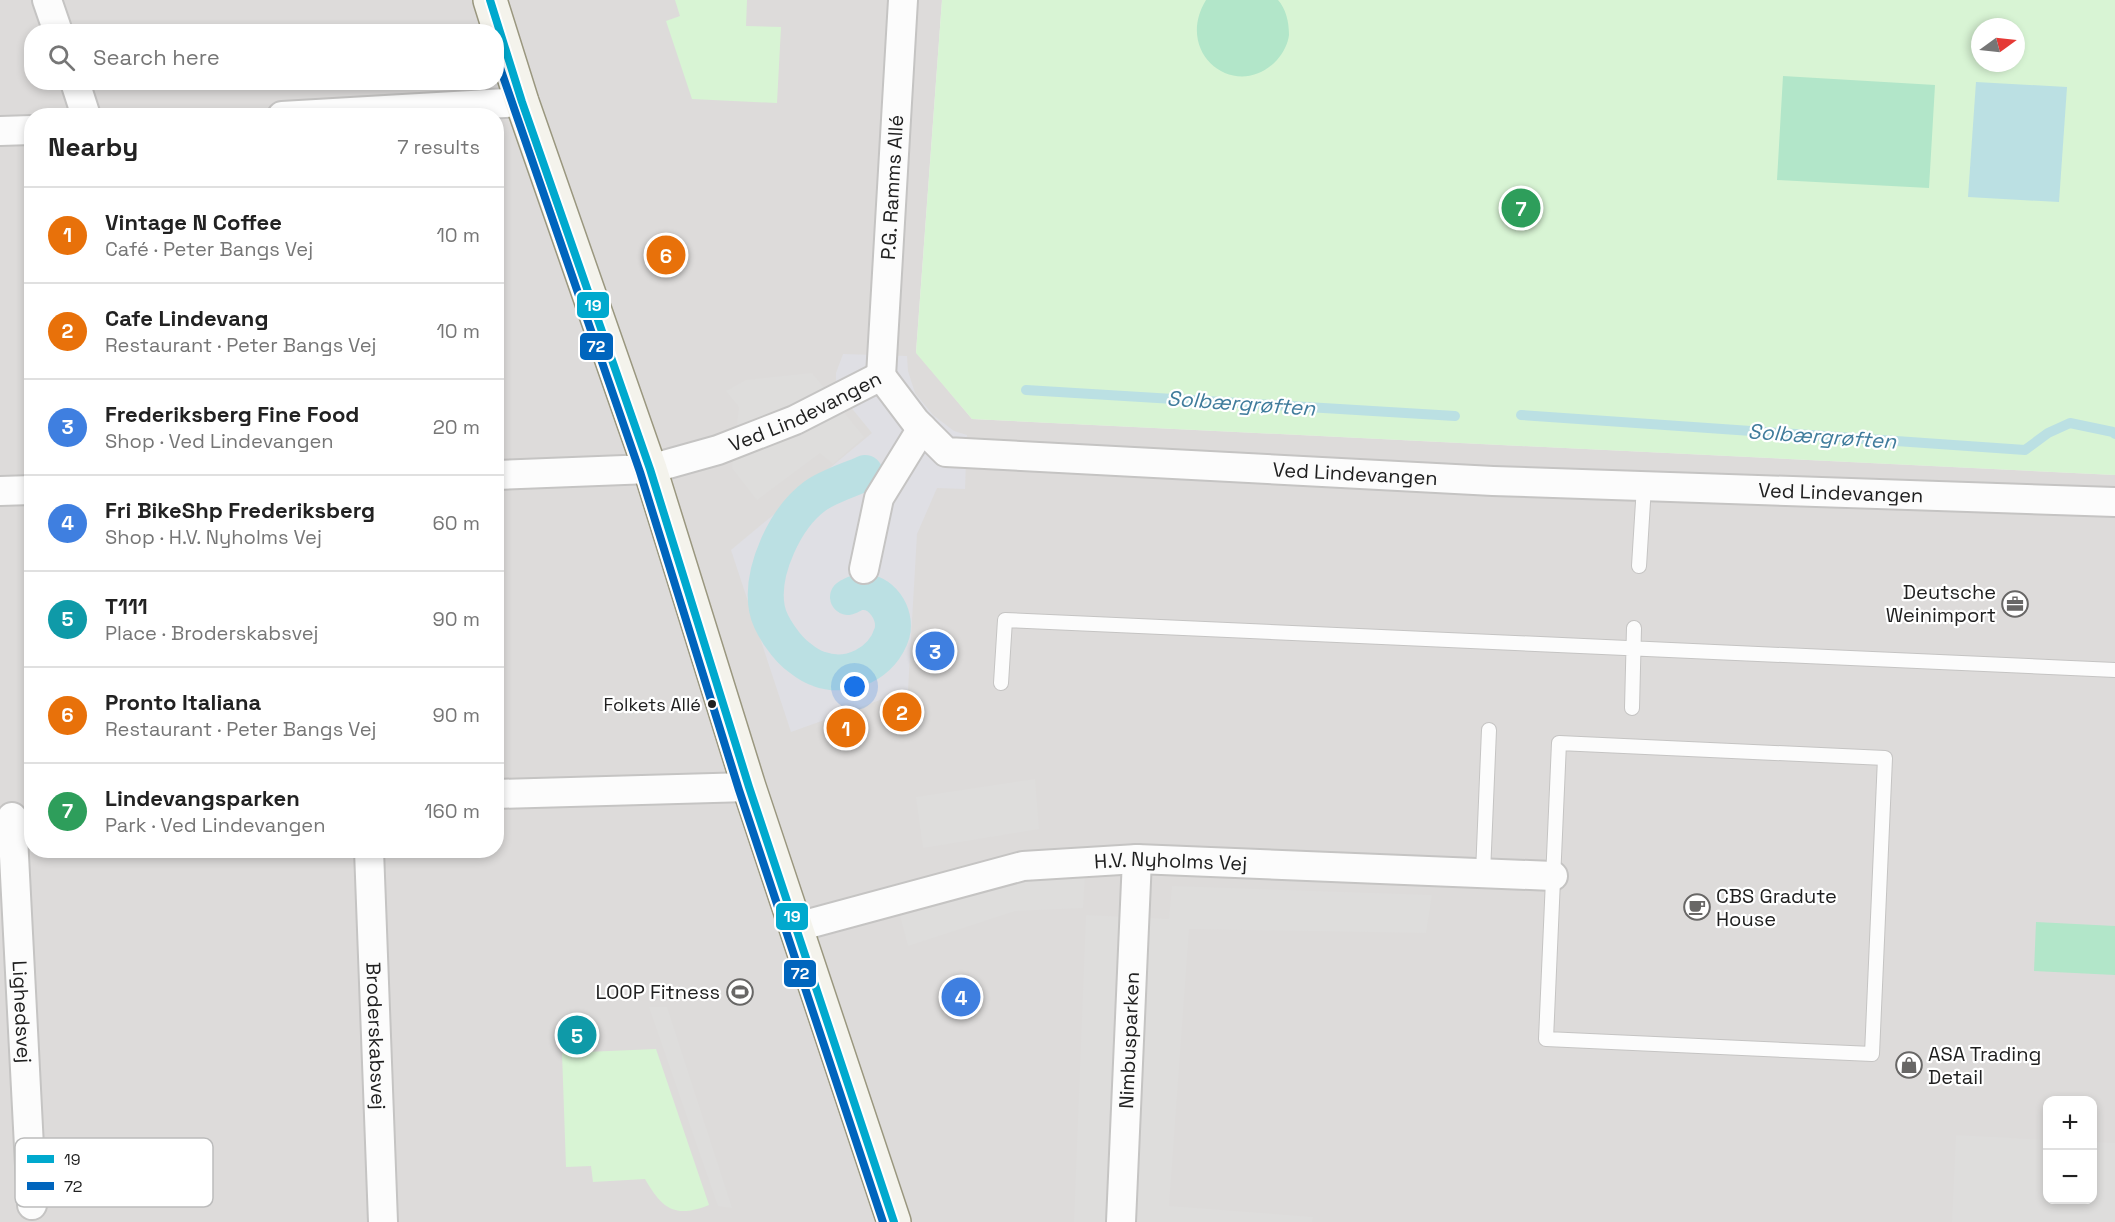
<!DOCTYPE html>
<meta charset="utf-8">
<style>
:root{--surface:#fff;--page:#f6f6f6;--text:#222;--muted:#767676;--line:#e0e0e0;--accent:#686766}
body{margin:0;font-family:"Space Grotesk",sans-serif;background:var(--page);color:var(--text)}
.controls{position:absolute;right:18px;bottom:18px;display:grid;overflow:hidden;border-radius:12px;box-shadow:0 3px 9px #0003}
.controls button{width:54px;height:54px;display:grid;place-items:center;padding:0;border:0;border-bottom:2px solid var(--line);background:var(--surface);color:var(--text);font:30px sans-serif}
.compass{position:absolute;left:1971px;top:18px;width:54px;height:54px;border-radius:50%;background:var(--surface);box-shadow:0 3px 9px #0003;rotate:75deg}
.you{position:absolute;left:855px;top:687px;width:21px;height:21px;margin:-15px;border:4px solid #fff;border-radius:50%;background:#1a73e8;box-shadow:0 0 0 9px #1a73e833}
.badge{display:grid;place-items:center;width:39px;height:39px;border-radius:50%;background:var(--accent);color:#fff;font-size:20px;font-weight:700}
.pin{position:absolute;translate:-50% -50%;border:3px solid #fff;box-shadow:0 2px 6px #0006}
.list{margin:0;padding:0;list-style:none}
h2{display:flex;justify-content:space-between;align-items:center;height:78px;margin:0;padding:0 24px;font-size:26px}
h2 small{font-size:20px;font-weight:400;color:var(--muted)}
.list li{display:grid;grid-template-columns:39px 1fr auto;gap:18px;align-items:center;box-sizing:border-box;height:96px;padding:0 24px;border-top:2px solid var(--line)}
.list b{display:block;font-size:22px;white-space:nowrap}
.list p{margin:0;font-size:20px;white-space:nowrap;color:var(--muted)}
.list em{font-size:20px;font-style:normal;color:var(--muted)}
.icon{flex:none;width:33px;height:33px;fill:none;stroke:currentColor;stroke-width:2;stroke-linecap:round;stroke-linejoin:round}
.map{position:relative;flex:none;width:2115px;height:1222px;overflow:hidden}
.search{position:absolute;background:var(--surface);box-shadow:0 3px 9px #0003;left:24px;top:24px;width:480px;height:66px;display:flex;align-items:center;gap:15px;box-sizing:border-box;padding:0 21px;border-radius:24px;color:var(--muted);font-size:22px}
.panel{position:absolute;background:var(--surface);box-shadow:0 3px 9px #0003;left:24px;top:108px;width:480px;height:750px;border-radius:24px}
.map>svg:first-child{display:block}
.residential{fill:#dddbda;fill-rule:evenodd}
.park{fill:#d8f4d4;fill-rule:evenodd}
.pitch{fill:#b2e6c9}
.parking{fill:#dedddc}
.plaza{fill:#dfdfe4}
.water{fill:#bbe0e3}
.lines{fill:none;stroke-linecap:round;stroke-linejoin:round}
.stream{stroke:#bbe0e3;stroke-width:10}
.canal{stroke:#bbe0e3;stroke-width:36}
.lane-casing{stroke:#c5c4c3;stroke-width:16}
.street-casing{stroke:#c5c4c3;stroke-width:32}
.secondary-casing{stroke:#9a977f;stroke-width:36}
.lane{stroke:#fcfcfc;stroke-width:14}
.street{stroke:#fcfcfc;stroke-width:28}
.secondary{stroke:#f4f3ec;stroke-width:33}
.bus-1-casing{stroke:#fff;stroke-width:12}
.bus-2-casing{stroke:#fff;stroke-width:12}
.bus-1{stroke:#00a9ce;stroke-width:8}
.bus-2{stroke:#0065bd;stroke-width:8}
.bus-dot{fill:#202020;stroke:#fff;stroke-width:2}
.labels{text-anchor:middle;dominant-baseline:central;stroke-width:4.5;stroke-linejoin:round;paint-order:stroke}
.bus-label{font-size:18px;fill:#202020;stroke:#fff;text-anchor:end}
.street-label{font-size:20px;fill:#202020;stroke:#fff}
.poi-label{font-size:20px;fill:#202020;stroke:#fff;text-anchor:end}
.water-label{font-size:21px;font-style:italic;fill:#407c9c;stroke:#fff}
.key{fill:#fff;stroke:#bcbcbc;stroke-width:1.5}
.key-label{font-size:16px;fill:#202020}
.line-badge{stroke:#fff;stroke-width:2}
.badge-label{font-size:16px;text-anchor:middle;font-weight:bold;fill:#fff}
</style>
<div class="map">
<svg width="2115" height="1222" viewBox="0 0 2115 1222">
<rect width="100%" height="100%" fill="#eeebe9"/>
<path class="residential" d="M0 0H942L916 352 972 419 2115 475V1222H0ZM32 32H496V82H32ZM32 116H496V850H32ZM2048 1100H2092V1200H2048Z"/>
<path class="park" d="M675 0H747L746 26 781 27 777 103 692 99 666 21 680 16Z
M942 0H2115V475L972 419 916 353ZM1980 27H2016V63H1980Z
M656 1049 709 1205C674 1219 662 1208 645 1179L593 1182 591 1166 566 1167 562 1053Z"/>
<path class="pitch" d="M1206 0H1278C1286 9 1289 22 1289 35 1288 44 1283 53 1277 60 1237 103 1173 54 1206 0Z
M1783 76 1935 85 1929 188 1777 180Z
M2036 922 2115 926V975L2034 971Z"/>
<path class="parking" d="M812 373 864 437 833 464 820 453 757 500 732 468 739 407 726 391 746 380Z
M1035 779 1039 829 923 848 916 797Z
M1086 859 1083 908 1015 911 908 946 895 896Z
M1172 886 1432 895 1426 933 1189 929 1169 1206 1313 1217 1312 1222H1074L1086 915 1169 919Z
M649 1007H667L732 1208 718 1206Z
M1956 1135 2047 1140 2048 1200H2092L2093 1142 2115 1143V1222H1952Z"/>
<path class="plaza" d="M843 354 907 356 908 371 915 393 933 415 954 431 967 435 965 489 937 488 917 534 908 690 791 732 731 550 872 433 836 389V373Z"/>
<path class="water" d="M1976 82 2067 87 2059 202 1968 197Z"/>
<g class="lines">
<path class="stream" d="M1026 390 1455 416
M1521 415 2025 450 2048 433 2070 423 2113 432 2115 434"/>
<path class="canal" d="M848 597C852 595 857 592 861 592 881 590 897 614 892 633 883 663 849 680 819 669 813 667 805 662 800 658 787 649 770 625 767 609 760 572 785 518 815 496 829 486 850 480 865 473"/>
<g class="lane-casing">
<path id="lane" d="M1639 566 1644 486
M1001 683 1005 620 2115 670
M1632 708 1634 628
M1559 743 1885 758 1872 1054 1546 1039Z
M1483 873 1489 730"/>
</g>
<g class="street-casing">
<g id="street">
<path d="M47 0 58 32"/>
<path d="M75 82 86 116"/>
<path d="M282 116 522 102"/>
<path d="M0 131 32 130"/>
<path id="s1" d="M881 376 915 421 946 452 1493 481 2115 502"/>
<path id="s2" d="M881 376 903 0"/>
<path id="s3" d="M496 475 650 469 718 450 795 420 881 376"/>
<path d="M0 491 32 490"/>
<path d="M864 569 879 498 922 428"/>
<path d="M496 794 749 787"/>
<path id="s4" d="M12 817 32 1205"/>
<path id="s5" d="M369 850 383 1222"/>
<path id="s6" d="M797 927 1023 866 1137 859 1553 876"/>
<path id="s7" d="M1121 1222 1137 859"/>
</g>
</g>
<g class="secondary-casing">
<path id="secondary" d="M490 0 522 102 650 469 749 787 894 1222"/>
</g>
<use href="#lane" class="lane"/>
<use href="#street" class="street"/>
<use href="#secondary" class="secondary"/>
<g class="bus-1-casing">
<path id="bus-1" d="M490 0 522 102 650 469 749 787 894 1222"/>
</g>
<g class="bus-2-casing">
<path id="bus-2" d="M496 56 640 472 739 790 883 1222"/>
</g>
<use href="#bus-1" class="bus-1"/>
<use href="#bus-2" class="bus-2"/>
</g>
<defs>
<g id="office-ring" transform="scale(1.35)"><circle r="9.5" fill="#fff" stroke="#686766" stroke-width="1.5"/><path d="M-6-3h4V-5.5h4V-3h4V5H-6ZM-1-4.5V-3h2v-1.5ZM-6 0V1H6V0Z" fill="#686766"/></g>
<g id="cafe-ring" transform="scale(1.35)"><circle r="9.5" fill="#fff" stroke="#686766" stroke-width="1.5"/><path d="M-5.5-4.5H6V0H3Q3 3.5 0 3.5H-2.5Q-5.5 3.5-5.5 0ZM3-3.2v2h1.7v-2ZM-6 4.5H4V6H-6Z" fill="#686766"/></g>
<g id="stadium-ring" transform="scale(1.35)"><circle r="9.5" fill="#fff" stroke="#686766" stroke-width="1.5"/><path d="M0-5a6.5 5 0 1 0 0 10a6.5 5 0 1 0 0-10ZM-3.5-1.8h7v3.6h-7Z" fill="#686766"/></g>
<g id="shop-ring" transform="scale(1.35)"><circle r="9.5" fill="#fff" stroke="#686766" stroke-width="1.5"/><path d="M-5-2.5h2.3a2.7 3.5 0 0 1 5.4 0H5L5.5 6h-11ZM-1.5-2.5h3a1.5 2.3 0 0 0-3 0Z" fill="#686766"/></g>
</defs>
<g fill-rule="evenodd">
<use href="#office-ring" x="2015" y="604"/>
<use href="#cafe-ring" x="1697" y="907"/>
<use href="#stadium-ring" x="740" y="992"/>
<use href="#shop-ring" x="1909" y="1065"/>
</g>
<circle class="bus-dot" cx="712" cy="704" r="5"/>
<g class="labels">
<g class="bus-label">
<text x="701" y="704">Folkets Allé</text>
</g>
<g class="street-label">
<text stroke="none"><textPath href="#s2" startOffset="189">P.G. Ramms Allé</textPath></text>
<text stroke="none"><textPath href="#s3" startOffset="320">Ved Lindevangen</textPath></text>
<text stroke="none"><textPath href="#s1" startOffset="510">Ved Lindevangen</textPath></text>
<text stroke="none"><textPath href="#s1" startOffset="996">Ved Lindevangen</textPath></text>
<text stroke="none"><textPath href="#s6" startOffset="382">H.V. Nyholms Vej</textPath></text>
<text stroke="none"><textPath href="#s4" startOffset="195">Lighedsvej</textPath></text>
<text stroke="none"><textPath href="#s5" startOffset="186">Broderskabsvej</textPath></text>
<text stroke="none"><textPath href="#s7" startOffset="182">Nimbusparken</textPath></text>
</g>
<g class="poi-label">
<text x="1996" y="592">Deutsche<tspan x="1996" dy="23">Weinimport</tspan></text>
<text x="1716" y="896" text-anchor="start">CBS Gradute<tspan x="1716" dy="23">House</tspan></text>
<text x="720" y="992">LOOP Fitness</text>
<text x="1928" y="1054" text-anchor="start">ASA Trading<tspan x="1928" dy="23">Detail</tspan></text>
</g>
<g class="water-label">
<text transform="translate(1241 403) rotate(4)">Solbærgrøften</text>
<text transform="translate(1822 436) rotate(4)">Solbærgrøften</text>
</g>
</g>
<rect x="15" y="1138" width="198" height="69" rx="9" class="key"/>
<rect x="27" y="1155" width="27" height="8" fill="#00a9ce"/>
<rect x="27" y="1182" width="27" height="8" fill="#0065bd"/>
<g class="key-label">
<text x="64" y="1165">19</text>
<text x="64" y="1192">72</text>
</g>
<g class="line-badge">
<rect x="576" y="291" width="34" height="28" rx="6" fill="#00a9ce"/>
<rect x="579" y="332" width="35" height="29" rx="6" fill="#0065bd"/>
<rect x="775" y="902" width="34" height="29" rx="6" fill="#00a9ce"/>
<rect x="783" y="959" width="34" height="29" rx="6" fill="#0065bd"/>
</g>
<g class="badge-label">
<text x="593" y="311">19</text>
<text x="596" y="352">72</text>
<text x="792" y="922">19</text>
<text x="800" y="979">72</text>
</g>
</svg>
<div class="controls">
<button>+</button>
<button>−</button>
</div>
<svg class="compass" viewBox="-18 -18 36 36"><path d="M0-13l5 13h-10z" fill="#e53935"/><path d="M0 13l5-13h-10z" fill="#767676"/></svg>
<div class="you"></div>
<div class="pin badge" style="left:846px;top:728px;background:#e8710a">1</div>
<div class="pin badge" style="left:902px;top:712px;background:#e8710a">2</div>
<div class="pin badge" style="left:935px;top:651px;background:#3f7fe0">3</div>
<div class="pin badge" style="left:961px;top:997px;background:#3f7fe0">4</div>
<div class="pin badge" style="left:577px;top:1035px;background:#0f9aa8">5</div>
<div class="pin badge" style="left:666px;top:255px;background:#e8710a">6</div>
<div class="pin badge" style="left:1521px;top:208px;background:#2e9e5b">7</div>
<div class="search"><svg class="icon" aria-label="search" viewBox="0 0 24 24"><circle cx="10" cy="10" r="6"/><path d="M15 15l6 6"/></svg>Search here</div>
<section class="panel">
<h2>Nearby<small>7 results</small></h2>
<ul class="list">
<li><span class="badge" style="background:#e8710a">1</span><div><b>Vintage N Coffee</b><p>Café · Peter Bangs Vej</p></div><em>10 m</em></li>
<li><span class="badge" style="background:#e8710a">2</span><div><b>Cafe Lindevang</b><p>Restaurant · Peter Bangs Vej</p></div><em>10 m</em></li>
<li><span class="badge" style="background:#3f7fe0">3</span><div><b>Frederiksberg Fine Food</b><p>Shop · Ved Lindevangen</p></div><em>20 m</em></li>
<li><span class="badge" style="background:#3f7fe0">4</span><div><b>Fri BikeShp Frederiksberg</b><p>Shop · H.V. Nyholms Vej</p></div><em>60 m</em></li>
<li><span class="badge" style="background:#0f9aa8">5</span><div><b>T111</b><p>Place · Broderskabsvej</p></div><em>90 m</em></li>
<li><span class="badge" style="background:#e8710a">6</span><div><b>Pronto Italiana</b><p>Restaurant · Peter Bangs Vej</p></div><em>90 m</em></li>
<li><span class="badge" style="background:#2e9e5b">7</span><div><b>Lindevangsparken</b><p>Park · Ved Lindevangen</p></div><em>160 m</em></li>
</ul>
</section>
</div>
